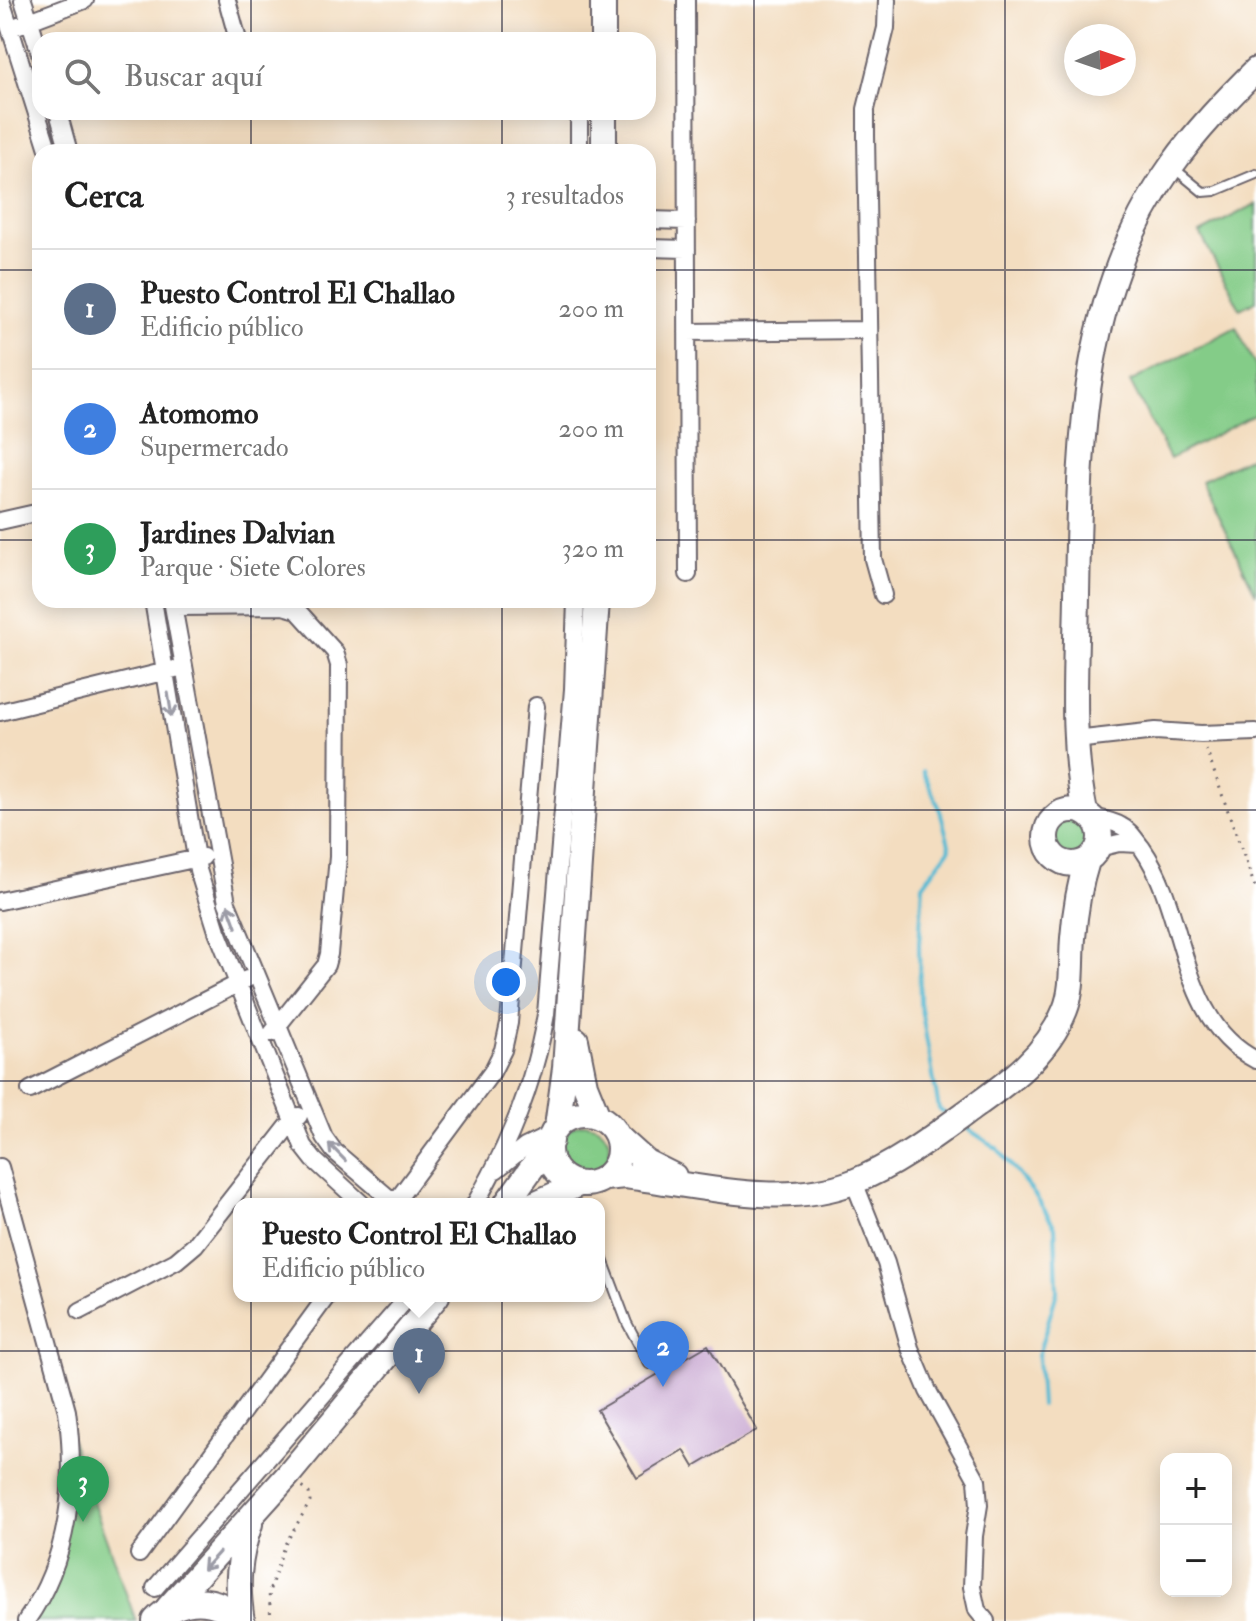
<!DOCTYPE html>
<html lang="es">
<meta charset="utf-8">
<style>
:root{--surface:#fff;--page:#f6f6f6;--text:#222;--muted:#767676;--line:#e0e0e0;--accent:#0f766e}
body{margin:0;font-family:"IM FELL Double Pica",serif;background:var(--page);color:var(--text)}
.controls{position:absolute;right:24px;bottom:24px;display:grid;overflow:hidden;border-radius:16px;box-shadow:0 4px 20px #0003}
.controls button{width:72px;height:72px;display:grid;place-items:center;padding:0;border:0;border-bottom:2px solid var(--line);background:var(--surface);color:var(--text);font:40px sans-serif}
.compass{position:absolute;left:1064px;top:24px;width:72px;height:72px;border-radius:50%;background:var(--surface);box-shadow:0 4px 20px #0003;rotate:88deg}
.you{position:absolute;left:506px;top:982px;width:28px;height:28px;margin:-20px;border:6px solid #fff;border-radius:50%;background:#1a73e8;box-shadow:0 0 0 12px #1a73e833}
.badge{display:grid;place-items:center;width:52px;height:52px;border-radius:50%;background:var(--accent);color:#fff;font-size:26px;font-weight:700}
.pin{position:absolute;translate:-50% -66px;filter:drop-shadow(0 2px 4px #0008)}
.pin::after{content:'';position:absolute;top:42px;width:28px;height:24px;background:inherit;clip-path:polygon(0 0,100% 0,50% 100%)}
.popup{position:absolute;left:233px;top:1198px;width:372px;height:104px;box-sizing:border-box;display:grid;place-content:center;border-radius:16px;background:var(--surface);filter:drop-shadow(0 2px 6px #0005);font-size:26px;white-space:nowrap;color:var(--muted)}
.popup b{font-size:30px;color:var(--text)}
.popup::after{content:'';position:absolute;left:50%;top:100%;margin-left:-16px;border:16px solid transparent;border-top-color:var(--surface)}
.list{margin:0;padding:0;list-style:none}
h2{display:flex;justify-content:space-between;align-items:center;height:104px;margin:0;padding:0 32px;font-size:34px}
h2 small{font-size:26px;font-weight:400;color:var(--muted)}
.list li{display:grid;grid-template-columns:52px 1fr auto;gap:24px;align-items:center;box-sizing:border-box;height:120px;padding:0 32px;border-top:2px solid var(--line)}
.list b{display:block;font-size:30px;white-space:nowrap}
.list p{margin:0;font-size:26px;white-space:nowrap;color:var(--muted)}
.list em{font-size:26px;font-style:normal;color:var(--muted)}
.icon{flex:none;width:44px;height:44px;fill:none;stroke:currentColor;stroke-width:2;stroke-linecap:round;stroke-linejoin:round}
.map{position:relative;flex:none;width:1256px;height:1621px;overflow:hidden}
.search{position:absolute;background:var(--surface);box-shadow:0 4px 20px #0003;left:32px;top:32px;width:624px;height:88px;display:flex;align-items:center;gap:20px;box-sizing:border-box;padding:0 28px;border-radius:24px;color:var(--muted);font-size:30px}
.panel{position:absolute;background:var(--surface);box-shadow:0 4px 20px #0003;left:32px;top:144px;width:624px;height:464px;border-radius:24px}
.map>svg:first-child{display:block}
.green{fill:#84cc88;stroke:#537762;stroke-width:2}
.lines{fill:none;stroke-linecap:round;stroke-linejoin:round}
.stream{stroke:#54bad3;stroke-width:4}
.building{fill:#caaad3}
.lane-casing{stroke:#6b636a;stroke-width:12}
.street-casing{stroke:#6b636a;stroke-width:20}
.secondary-casing{stroke:#6b636a;stroke-width:28}
.primary-casing{stroke:#6b636a;stroke-width:30}
.path{stroke:#6b636a;stroke-width:3;stroke-dasharray:2 6;stroke-linecap:butt}
.lane{stroke:#fff;stroke-width:8}
.street{stroke:#fff;stroke-width:16}
.secondary{stroke:#fff;stroke-width:24}
.primary{stroke:#fff;stroke-width:26}
.oneway{stroke:#9c9ca7}
.grid{fill:none;stroke:#22223b;stroke-width:2;stroke-opacity:0.55}
</style>
<div class="map">
<svg width="1256" height="1621" viewBox="0 0 1256 1621">
<rect width="100%" height="100%" fill="#fff"/>
<filter id="ink" filterUnits="userSpaceOnUse"><feTurbulence type="fractalNoise" baseFrequency=".0125" numOctaves="2"/><feDisplacementMap in="SourceGraphic" scale="16" xChannelSelector="R" yChannelSelector="G"/><feConvolveMatrix kernelMatrix="1 2 1 2 8 2 1 2 1" color-interpolation-filters="sRGB"/></filter>
<filter id="wash" filterUnits="userSpaceOnUse"><feTurbulence type="fractalNoise" baseFrequency=".006" numOctaves="4" result="noise"/><feDisplacementMap in="SourceGraphic" scale="32" xChannelSelector="R" yChannelSelector="G"/><feGaussianBlur stdDeviation="1.8" result="paint"/><feColorMatrix in="noise" values="0 0 0 0 0 0 0 0 0 0 0 0 0 0 0 0 0 1.4 0 .05"/><feComposite in="paint" operator="in"/></filter>
<g filter="url(#wash)">
<rect width="100%" height="100%" fill="#f3ddc0"/>
<path class="green" d="M1256 204V301L1240 309 1200 233Z
M1236 327 1256 367V414L1170 459 1130 382Z
M1256 454V594L1201 481Z
M1050 837a23 23 0 1 1 46 0a23 23 0 1 1-46 0Z
M560 1149a25 25 0 1 1 50 0a25 25 0 1 1-50 0Z
M70 1438 136 1621H26L53 1571Z"/>
<g class="lines">
<path class="stream" d="M923 771 939 807 950 848 923 885 919 944 920 1003 939 1109 948 1116
M962 1125 998 1149 1035 1195 1055 1227 1057 1292 1038 1356 1041 1405"/>
</g>
<g id="blocks">
<path class="building" d="M708 1345 757 1430 694 1467 684 1450 637 1478 597 1410Z"/>
</g>
</g>
<g filter="url(#ink)">
<use href="#blocks" fill-opacity="0" stroke="#6b636a" stroke-width="2"/>
<g class="lines">
<g class="lane-casing">
<path id="lane" d="M1175 169 1203 192 1215 191 1256 174
M599 1249 627 1323 649 1364"/>
</g>
<g class="street-casing">
<path id="street" d="M1 0 49 152
M23 0 40 53
M227 0 238 40
M686 0 688 574
M11 28 85 0
M58 112 69 152
M579 112V152
M648 220 687 221
M648 248 687 249
M687 332 868 330
M0 521 40 512
M883 595 873 559 866 136V109L886 28 887 0
M153 600 198 870 217 931 303 1146 314 1160 362 1204
M172 600 227 903 324 1137 334 1151 396 1204
M174 607 283 606 297 610 335 652 339 665 338 857 329 954 326 965 272 1033
M0 712 175 669
M1075 740 1156 731 1201 734 1256 732
M1092 817C1101 819 1113 821 1121 826 1130 830 1136 841 1142 848 1188 913 1177 1020 1256 1060
M1098 848 1119 843 1139 844
M0 901 203 857
M30 1090 247 979
M0 1167 67 1411C77 1483 69 1560 26 1621
M496 1170 525 1147 552 1134
M854 1182 886 1263 910 1348 928 1391 977 1480 979 1505 974 1536 972 1587 977 1610 986 1621
M394 1204 492 1072 503 1050 509 1023 536 706
M475 1204C509 1145 535 1081 546 1014L573 689 576 600
M80 1311 176 1261 195 1245 293 1120 299 1116
M139 1554 327 1296
M155 1588 409 1296"/>
</g>
<g class="secondary-casing">
<path id="secondary" d="M603 0V40
M604 112V152
M1046 837a27 27 0 1 1 54 0a27 27 0 1 1-54 0Z
M1085 812C1070 740 1076 667 1077 595 1080 442 1079 296 1172 165 1196 131 1226 100 1256 70
M576 1040 585 1085 598 1117
M549 1149a35 35 0 1 1 70 0a35 35 0 1 1-70 0Z
M557 1127 565 1068 597 600
M617 1136 646 1162 674 1176
M605 1178 625 1176C697 1185 783 1209 853 1182 896 1165 934 1136 971 1109 1009 1082 1047 1055 1065 1010 1074 988 1071 961 1073 938 1075 912 1079 886 1087 861
M506 1204 551 1141
M534 1204 579 1184
M168 1608 289 1474 437 1296
M242 1621C236 1586 238 1558 250 1524"/>
</g>
<g class="primary-casing">
<path id="primary" d="M156 1621C180 1595 217 1595 241 1621"/>
</g>
<path class="path" d="M1206 749 1256 890
M271 1621 269 1592 284 1546 310 1502 309 1493 301 1486"/>
<use href="#lane" class="lane"/>
<use href="#street" class="street"/>
<use href="#secondary" class="secondary"/>
<use href="#primary" class="primary"/>
</g>
<defs><path id="oneway-shaft" d="M-6 0H5M1.5-3L5.5 0L1.5 3" fill="none" stroke-width="1.6" stroke-linecap="round" stroke-linejoin="round" transform="scale(2)"/></defs>
<g class="oneway">
<use href="#oneway-shaft" transform="translate(170 705) rotate(81)"/>
<use href="#oneway-shaft" transform="translate(232 916) rotate(-110)"/>
<use href="#oneway-shaft" transform="translate(337 1152) rotate(-134)"/>
<use href="#oneway-shaft" transform="translate(211 1561) rotate(132)"/>
</g>
</g>
<path class="grid" d="M251 0V40M502 0V40M754 0V1621M1005 0V1621M251 112V152M502 112V152M0 270H40M648 270H1256M0 540H40M648 540H1256M251 600V1621M502 600V1621M0 810H1256M0 1081H1256M0 1351H1256"/>
</svg>
<div class="controls">
<button>+</button>
<button>−</button>
</div>
<svg class="compass" viewBox="-18 -18 36 36"><path d="M0-13l5 13h-10z" fill="#e53935"/><path d="M0 13l5-13h-10z" fill="#767676"/></svg>
<div class="you"></div>
<div class="pin badge" style="left:419px;top:1394px;background:#5c6f8a">1</div>
<div class="popup"><b>Puesto Control El Challao</b>Edificio público</div>
<div class="pin badge" style="left:663px;top:1387px;background:#3f7fe0">2</div>
<div class="pin badge" style="left:83px;top:1522px;background:#2e9e5b">3</div>
<div class="search"><svg class="icon" aria-label="search" viewBox="0 0 24 24"><circle cx="10" cy="10" r="6"/><path d="M15 15l6 6"/></svg>Buscar aquí</div>
<section class="panel">
<h2>Cerca<small>3 resultados</small></h2>
<ul class="list">
<li><span class="badge" style="background:#5c6f8a">1</span><div><b>Puesto Control El Challao</b><p>Edificio público</p></div><em>200 m</em></li>
<li><span class="badge" style="background:#3f7fe0">2</span><div><b>Atomomo</b><p>Supermercado</p></div><em>200 m</em></li>
<li><span class="badge" style="background:#2e9e5b">3</span><div><b>Jardines Dalvian</b><p>Parque · Siete Colores</p></div><em>320 m</em></li>
</ul>
</section>
</div>
